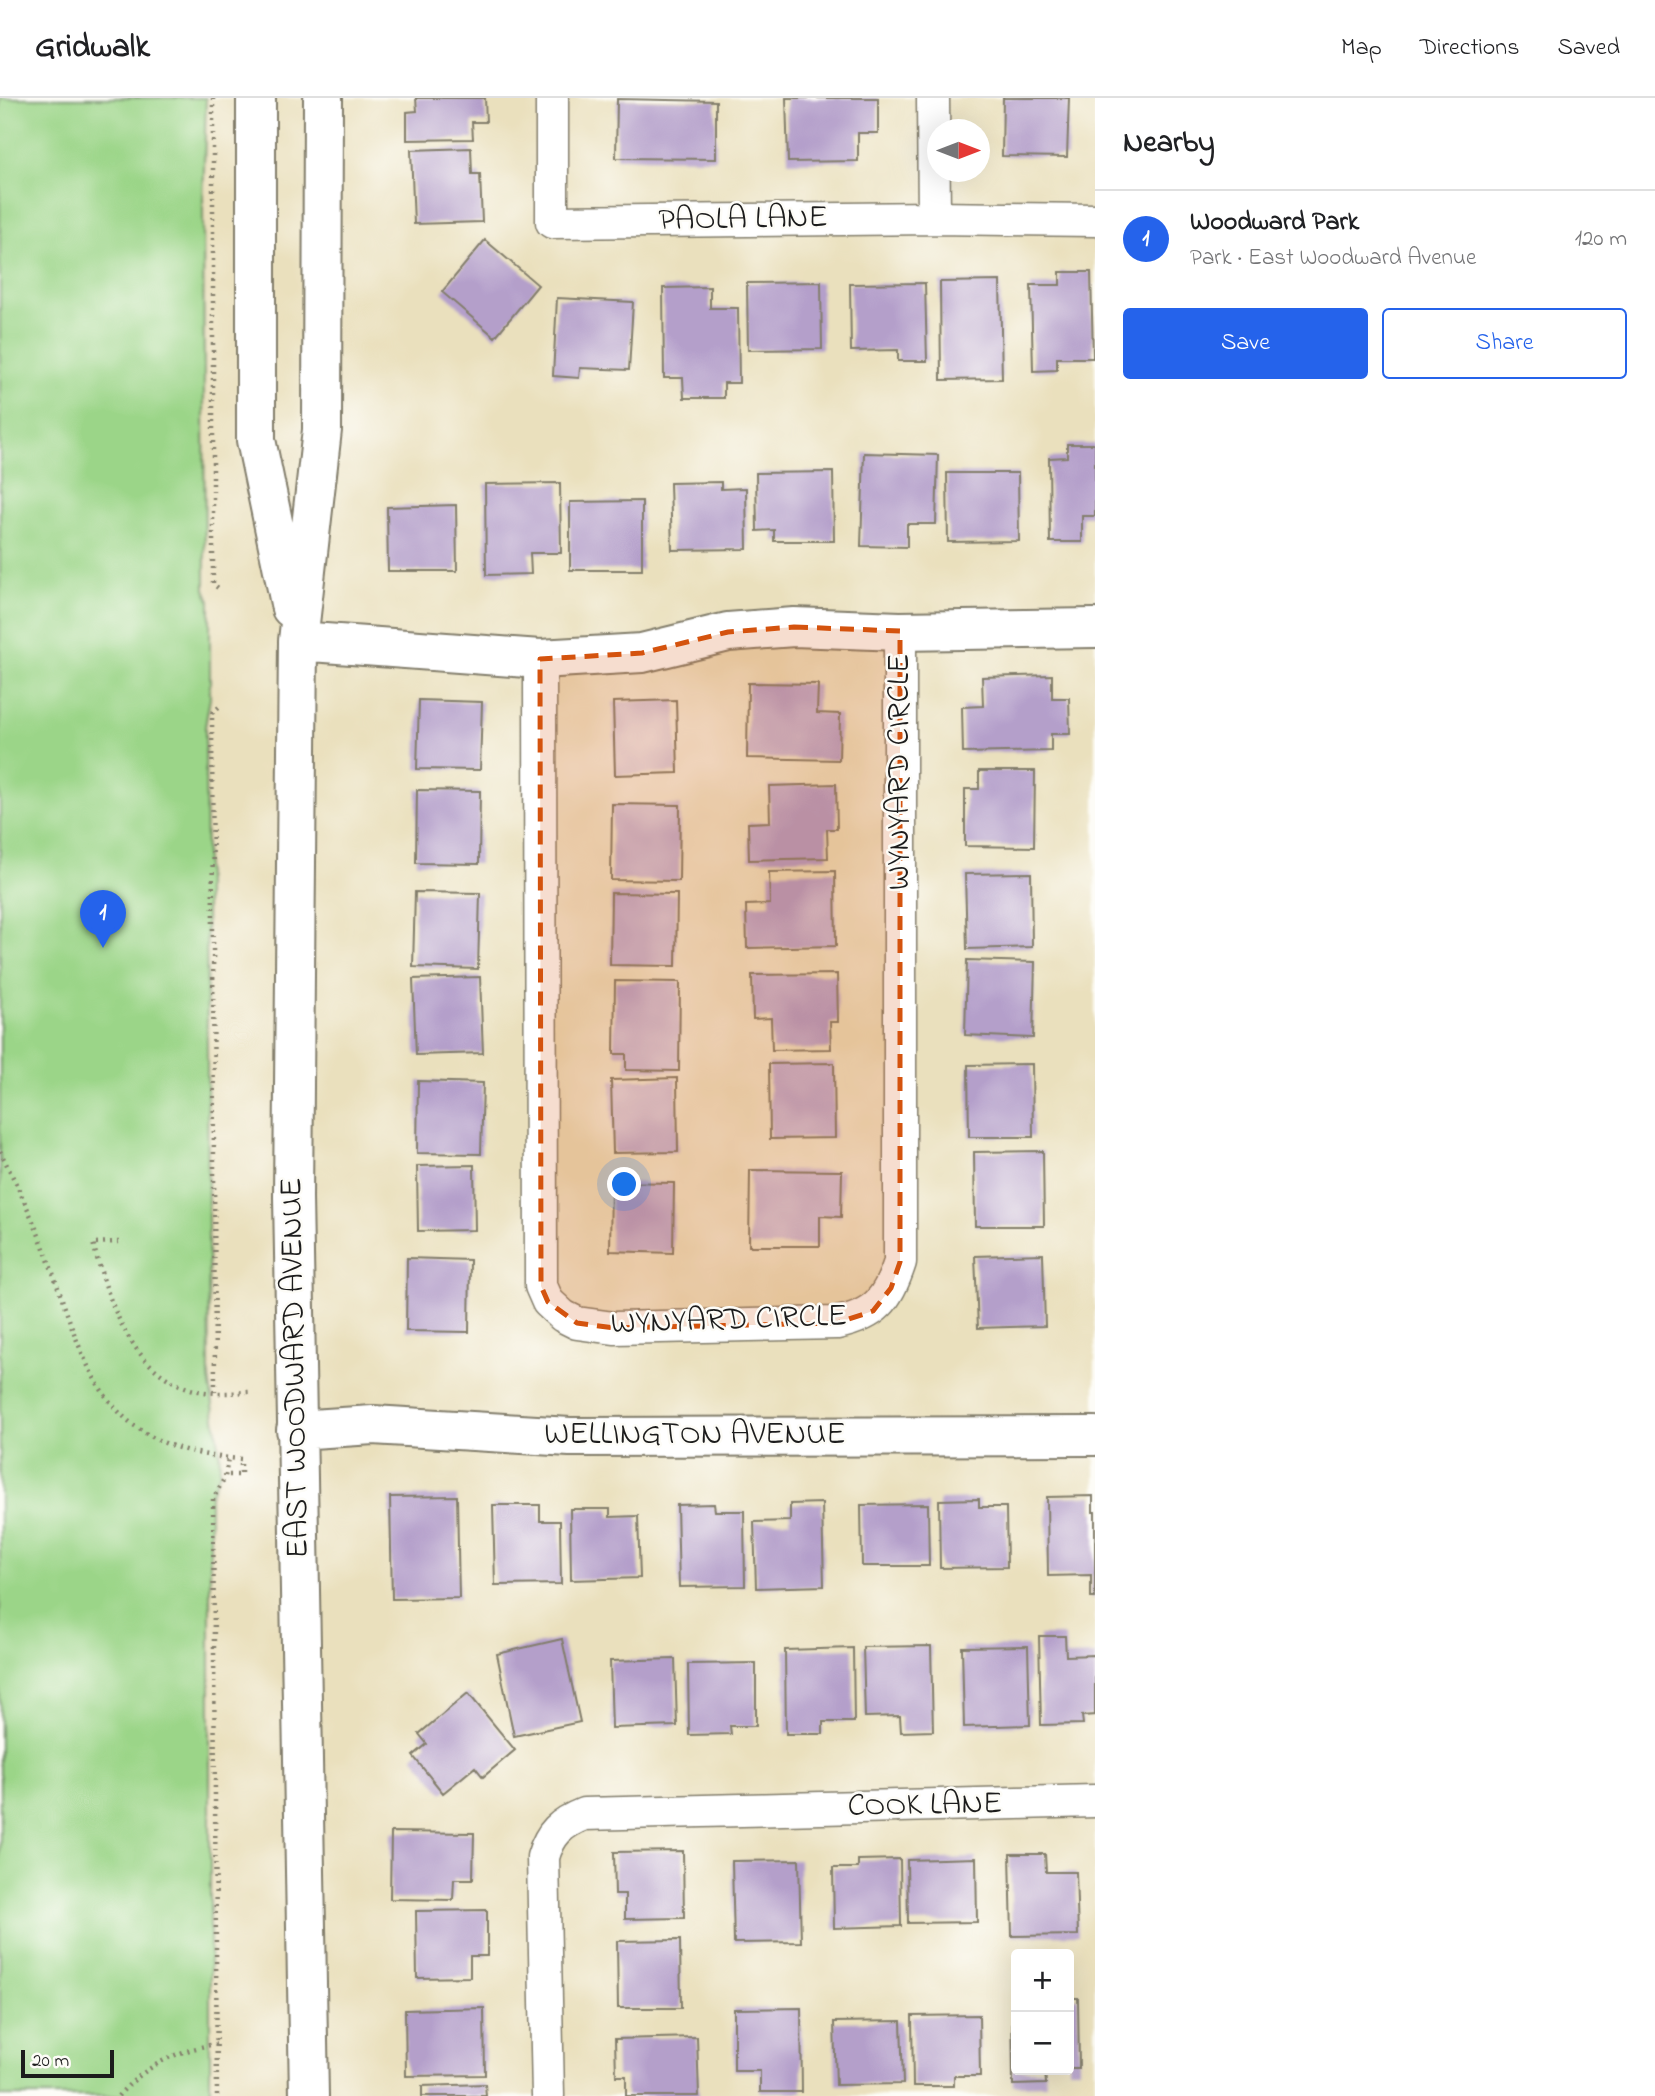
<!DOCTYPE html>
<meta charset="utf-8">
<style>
:root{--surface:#fff;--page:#f6f6f6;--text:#202124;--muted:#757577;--line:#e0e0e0;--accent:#2563eb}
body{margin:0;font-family:"Indie Flower",sans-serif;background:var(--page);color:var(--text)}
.controls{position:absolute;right:21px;bottom:21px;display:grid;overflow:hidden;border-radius:7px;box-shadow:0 7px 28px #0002}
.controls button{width:63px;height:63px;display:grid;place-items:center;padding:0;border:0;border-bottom:2px solid var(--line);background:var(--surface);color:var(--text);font:35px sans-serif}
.compass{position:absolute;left:927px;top:21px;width:63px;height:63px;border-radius:50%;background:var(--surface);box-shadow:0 7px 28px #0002;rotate:90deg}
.scale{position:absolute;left:21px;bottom:18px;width:93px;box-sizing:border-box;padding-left:7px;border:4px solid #1c1c1c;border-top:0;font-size:19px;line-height:24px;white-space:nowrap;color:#1c1c1c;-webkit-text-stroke:5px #fdfcf7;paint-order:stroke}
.you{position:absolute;left:625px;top:1087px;width:24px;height:24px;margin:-18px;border:5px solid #fff;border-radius:50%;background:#1a73e8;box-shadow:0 0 0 10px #1a73e833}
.badge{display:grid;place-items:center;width:46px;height:46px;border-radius:50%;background:var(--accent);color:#fff;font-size:23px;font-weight:700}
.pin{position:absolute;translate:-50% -58px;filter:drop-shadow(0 2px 4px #0008)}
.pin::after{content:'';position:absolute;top:37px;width:24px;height:21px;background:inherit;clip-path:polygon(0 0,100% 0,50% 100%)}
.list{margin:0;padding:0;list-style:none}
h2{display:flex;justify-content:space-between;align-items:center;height:91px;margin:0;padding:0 28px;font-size:30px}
h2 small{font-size:23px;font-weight:400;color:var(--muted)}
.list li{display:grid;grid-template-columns:46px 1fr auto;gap:21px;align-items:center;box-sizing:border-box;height:98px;padding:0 28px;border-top:2px solid var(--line)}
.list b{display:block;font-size:26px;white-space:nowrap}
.list p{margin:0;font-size:23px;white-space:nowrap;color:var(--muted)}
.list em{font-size:23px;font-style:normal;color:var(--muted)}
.actions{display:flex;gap:14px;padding:21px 28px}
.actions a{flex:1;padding:16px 0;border:2px solid var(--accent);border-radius:7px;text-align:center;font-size:24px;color:var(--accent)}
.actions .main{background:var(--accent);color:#fff}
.map{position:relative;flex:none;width:1095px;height:1998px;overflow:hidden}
header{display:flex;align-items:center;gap:42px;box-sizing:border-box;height:98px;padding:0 35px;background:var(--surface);border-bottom:2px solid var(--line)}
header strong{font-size:33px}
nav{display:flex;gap:38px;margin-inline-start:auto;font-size:24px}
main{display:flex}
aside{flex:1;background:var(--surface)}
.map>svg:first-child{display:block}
.green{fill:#9bd588;stroke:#5c7852;stroke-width:2}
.building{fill:#b49fca}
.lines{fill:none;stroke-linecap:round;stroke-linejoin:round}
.street-casing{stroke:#837e6c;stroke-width:35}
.secondary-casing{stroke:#837e6c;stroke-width:42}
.path{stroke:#837e6c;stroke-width:4.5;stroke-dasharray:2 5;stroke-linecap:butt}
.street{stroke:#fff;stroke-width:32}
.secondary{stroke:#fff;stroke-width:38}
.marked{fill:#d4530e;fill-opacity:0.2;stroke:#d4530e;stroke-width:5;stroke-dasharray:14 9;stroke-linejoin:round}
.labels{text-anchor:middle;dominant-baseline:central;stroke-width:5;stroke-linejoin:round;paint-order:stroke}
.street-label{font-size:32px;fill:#1c1c1c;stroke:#fdfcf7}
</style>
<header>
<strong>Gridwalk</strong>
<nav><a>Map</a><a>Directions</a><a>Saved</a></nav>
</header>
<main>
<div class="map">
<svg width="1095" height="1998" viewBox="0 0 1095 1998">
<rect width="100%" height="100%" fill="#fdfcf7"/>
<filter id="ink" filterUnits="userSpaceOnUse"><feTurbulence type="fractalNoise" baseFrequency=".0143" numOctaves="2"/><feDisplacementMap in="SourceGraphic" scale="14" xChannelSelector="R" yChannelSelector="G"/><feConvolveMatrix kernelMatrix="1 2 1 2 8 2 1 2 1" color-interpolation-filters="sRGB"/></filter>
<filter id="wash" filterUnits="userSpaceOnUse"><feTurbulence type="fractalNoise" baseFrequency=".00686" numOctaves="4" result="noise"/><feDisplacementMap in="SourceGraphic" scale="28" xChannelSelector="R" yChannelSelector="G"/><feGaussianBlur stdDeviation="1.57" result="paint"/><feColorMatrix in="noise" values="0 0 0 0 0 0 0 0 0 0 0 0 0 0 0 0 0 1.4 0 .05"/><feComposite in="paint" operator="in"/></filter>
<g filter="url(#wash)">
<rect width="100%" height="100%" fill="#eae0bd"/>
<path class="green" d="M0 0H206L203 107 205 479V491L210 503V600L205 629 209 1280 219 1347 220 1374 210 1397V1998H0Z"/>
<g id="blocks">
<path class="building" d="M416 0H485L486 24H472L473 41 407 42V14L417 13Z
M786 0H878V35H858V63L788 64Z
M1003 0H1069L1067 59 1002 58Z
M617 1 716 3V61L616 60Z
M471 50 472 76H480L482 124 414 126 411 52Z
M485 142 538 187 495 239 442 194Z
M1060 174H1091L1093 260H1057V272L1033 273 1031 187H1060Z
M1000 183 1002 281 941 282 940 184Z
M821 184 822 251 748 252 747 185Z
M925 185 927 263H898V252L851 253 850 186Z
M710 189V210H738L739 285H724V300H684L683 280H664L663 190Z
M557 200 633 204 629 272 580 270 579 280 553 278Z
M1067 346H1095V418H1082V444H1050L1049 360 1067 359Z
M864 355 938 357 936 426H907V449L861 448Z
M833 374 834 443H774V432L757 433 756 375Z
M947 375H1018L1019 443 948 444Z
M721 384V391L746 390 747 451 672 452 670 385Z
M560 385 561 455H530L531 476 486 477 485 386Z
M642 403V472H570V404Z
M456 407 457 473H388L387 409Z
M1052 577V600H1069L1070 636H1051V653L963 655 962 609 983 608 982 579Z
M748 585 818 586 817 615 840 616 839 662 747 660Z
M419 602 482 604 480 672 417 671Z
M676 602 678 675 615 677 613 604Z
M979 673H1035L1034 749 965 748V691H979Z
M836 686 837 731H827L828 760 749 762 748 725 770 724 769 688Z
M417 692 480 693 479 766 416 765Z
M612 706 680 707 679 783 611 782Z
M835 773 836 848 747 850 746 807 770 806 769 774Z
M1031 775 1032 849 967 851 965 776Z
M415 794 480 795 478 871 413 869Z
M611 795 677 796 676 868 610 867Z
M967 862 1035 864 1033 940 965 937Z
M837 876 838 924H830L831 951 772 952 771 920 753 921 752 877Z
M480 879 483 955 416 957 413 881Z
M615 883 680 884 679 973 626 972V956H614Z
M834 965 835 1040 770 1041 769 966Z
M1032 966 1033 1039H969L968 967Z
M677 980 678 1054 613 1055 611 982Z
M418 983 483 985 481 1056 417 1055Z
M1043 1053 1044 1128H975L974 1054Z
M474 1067 475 1132 418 1133 417 1068Z
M750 1072 842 1073 841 1119 820 1118V1148H749Z
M611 1084 674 1085 673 1155 610 1153Z
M1043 1156 1045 1228 978 1230 975 1158Z
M407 1160 470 1162 469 1234 406 1233Z
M457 1398 459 1500 392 1501 390 1399Z
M1093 1398V1414H1095V1500H1091V1477L1048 1478 1047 1399Z
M979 1401V1409H1006L1007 1469 940 1470 939 1402Z
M822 1405 824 1488 756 1490 754 1424 790 1423V1406Z
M714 1406 715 1413H744L745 1488 679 1489 677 1407Z
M928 1406 929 1468H862L861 1407Z
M493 1407H540V1423H560L561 1486 495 1487Z
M570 1411H610V1419L638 1418 640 1480 571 1482Z
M1039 1538H1065L1066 1558 1095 1557V1617L1082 1618 1083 1626 1041 1627Z
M562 1541 580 1624 514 1638 497 1556Z
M931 1548 933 1633 901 1634 900 1618 865 1619 863 1549Z
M1028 1548 1030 1627 964 1629 962 1549Z
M853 1550 854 1624H823V1636H786L785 1552Z
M675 1561 677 1628 612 1630 610 1563Z
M756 1565V1628H730L731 1636 689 1637 688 1566Z
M468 1595 515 1652 483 1679 475 1669 443 1695 413 1658 427 1646 419 1636Z
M391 1734 474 1735 473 1781H454L453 1802 390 1801Z
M683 1753 684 1820 625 1821V1796H615L614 1754Z
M1010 1756H1045L1046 1774H1076L1078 1837 1012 1838Z
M976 1760 977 1824 908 1825 907 1762Z
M900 1761 901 1828 834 1830 833 1770H858V1762Z
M799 1762 801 1844 734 1845 732 1763Z
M487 1812V1858H470V1879L417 1880 416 1813Z
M680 1842 681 1910H618L617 1843Z
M1069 1900H1078L1079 1971H1069Z
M1012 1901H1016V1972H1045L1046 1986 1013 1987Z
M484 1910 485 1977 406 1978 405 1912Z
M801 1910 802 1994H760V1973H734V1911Z
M979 1917 980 1978H954V1988H913L912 1918Z
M901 1923 903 1986 836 1987 834 1924Z
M697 1939 699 1998H626V1978H616L615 1941Z
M485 1986 486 1998H422V1988Z"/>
</g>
</g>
<g filter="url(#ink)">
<use href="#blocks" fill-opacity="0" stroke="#837e6c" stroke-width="2"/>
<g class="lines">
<g class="street-casing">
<path id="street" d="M552 0V124L934 120 1095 122
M933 0 934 120
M540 561 541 1188 548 1204 563 1218 577 1225 614 1230 837 1225C876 1217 888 1201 900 1164V533
M548 1998 543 1759C550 1735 561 1725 584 1716L1095 1703"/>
</g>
<g class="secondary-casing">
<path id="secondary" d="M256 0V342L291 510
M298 543 540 561 642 555 728 534 794 529 900 533 1095 530
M296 1332 373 1327 570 1339 1095 1338
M309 1998 293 1099 298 543 322 332 323 0"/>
</g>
<path class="path" d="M213 0V486L218 490
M0 1053C14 1081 28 1110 40 1140 86 1256 88 1351 241 1361V1377H226
M119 1144 93 1145C107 1198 128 1268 185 1289 205 1297 228 1295 249 1294
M215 1294 212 615 220 608
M118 1998C145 1968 177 1952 216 1946
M217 1998 213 1401 225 1379 228 1360"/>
<use href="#street" class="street"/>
<use href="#secondary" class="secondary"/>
</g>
</g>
<path class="marked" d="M794 529 900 533V1164L891 1190 873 1213 837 1225 614 1230 577 1225 548 1204 541 1188 540 561 642 555 728 534Z"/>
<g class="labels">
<g class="street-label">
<text transform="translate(743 122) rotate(-1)">PAOLA LANE</text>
<text transform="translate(900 674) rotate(-90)">WYNYARD CIRCLE</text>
<text transform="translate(729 1223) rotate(-2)">WYNYARD CIRCLE</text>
<text transform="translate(296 1270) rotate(-91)">EAST WOODWARD AVENUE</text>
<text x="695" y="1337">WELLINGTON AVENUE</text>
<text transform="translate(925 1708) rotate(-1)">COOK LANE</text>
</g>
</g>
</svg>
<div class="controls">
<button>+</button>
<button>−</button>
</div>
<svg class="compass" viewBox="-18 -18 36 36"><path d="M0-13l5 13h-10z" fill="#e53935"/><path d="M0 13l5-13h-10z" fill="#757577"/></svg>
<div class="scale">20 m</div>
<div class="you"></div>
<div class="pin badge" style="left:103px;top:850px">1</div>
</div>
<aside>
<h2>Nearby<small></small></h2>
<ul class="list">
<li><span class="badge">1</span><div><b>Woodward Park</b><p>Park · East Woodward Avenue</p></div><em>120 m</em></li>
</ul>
<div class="actions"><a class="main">Save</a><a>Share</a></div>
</aside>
</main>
